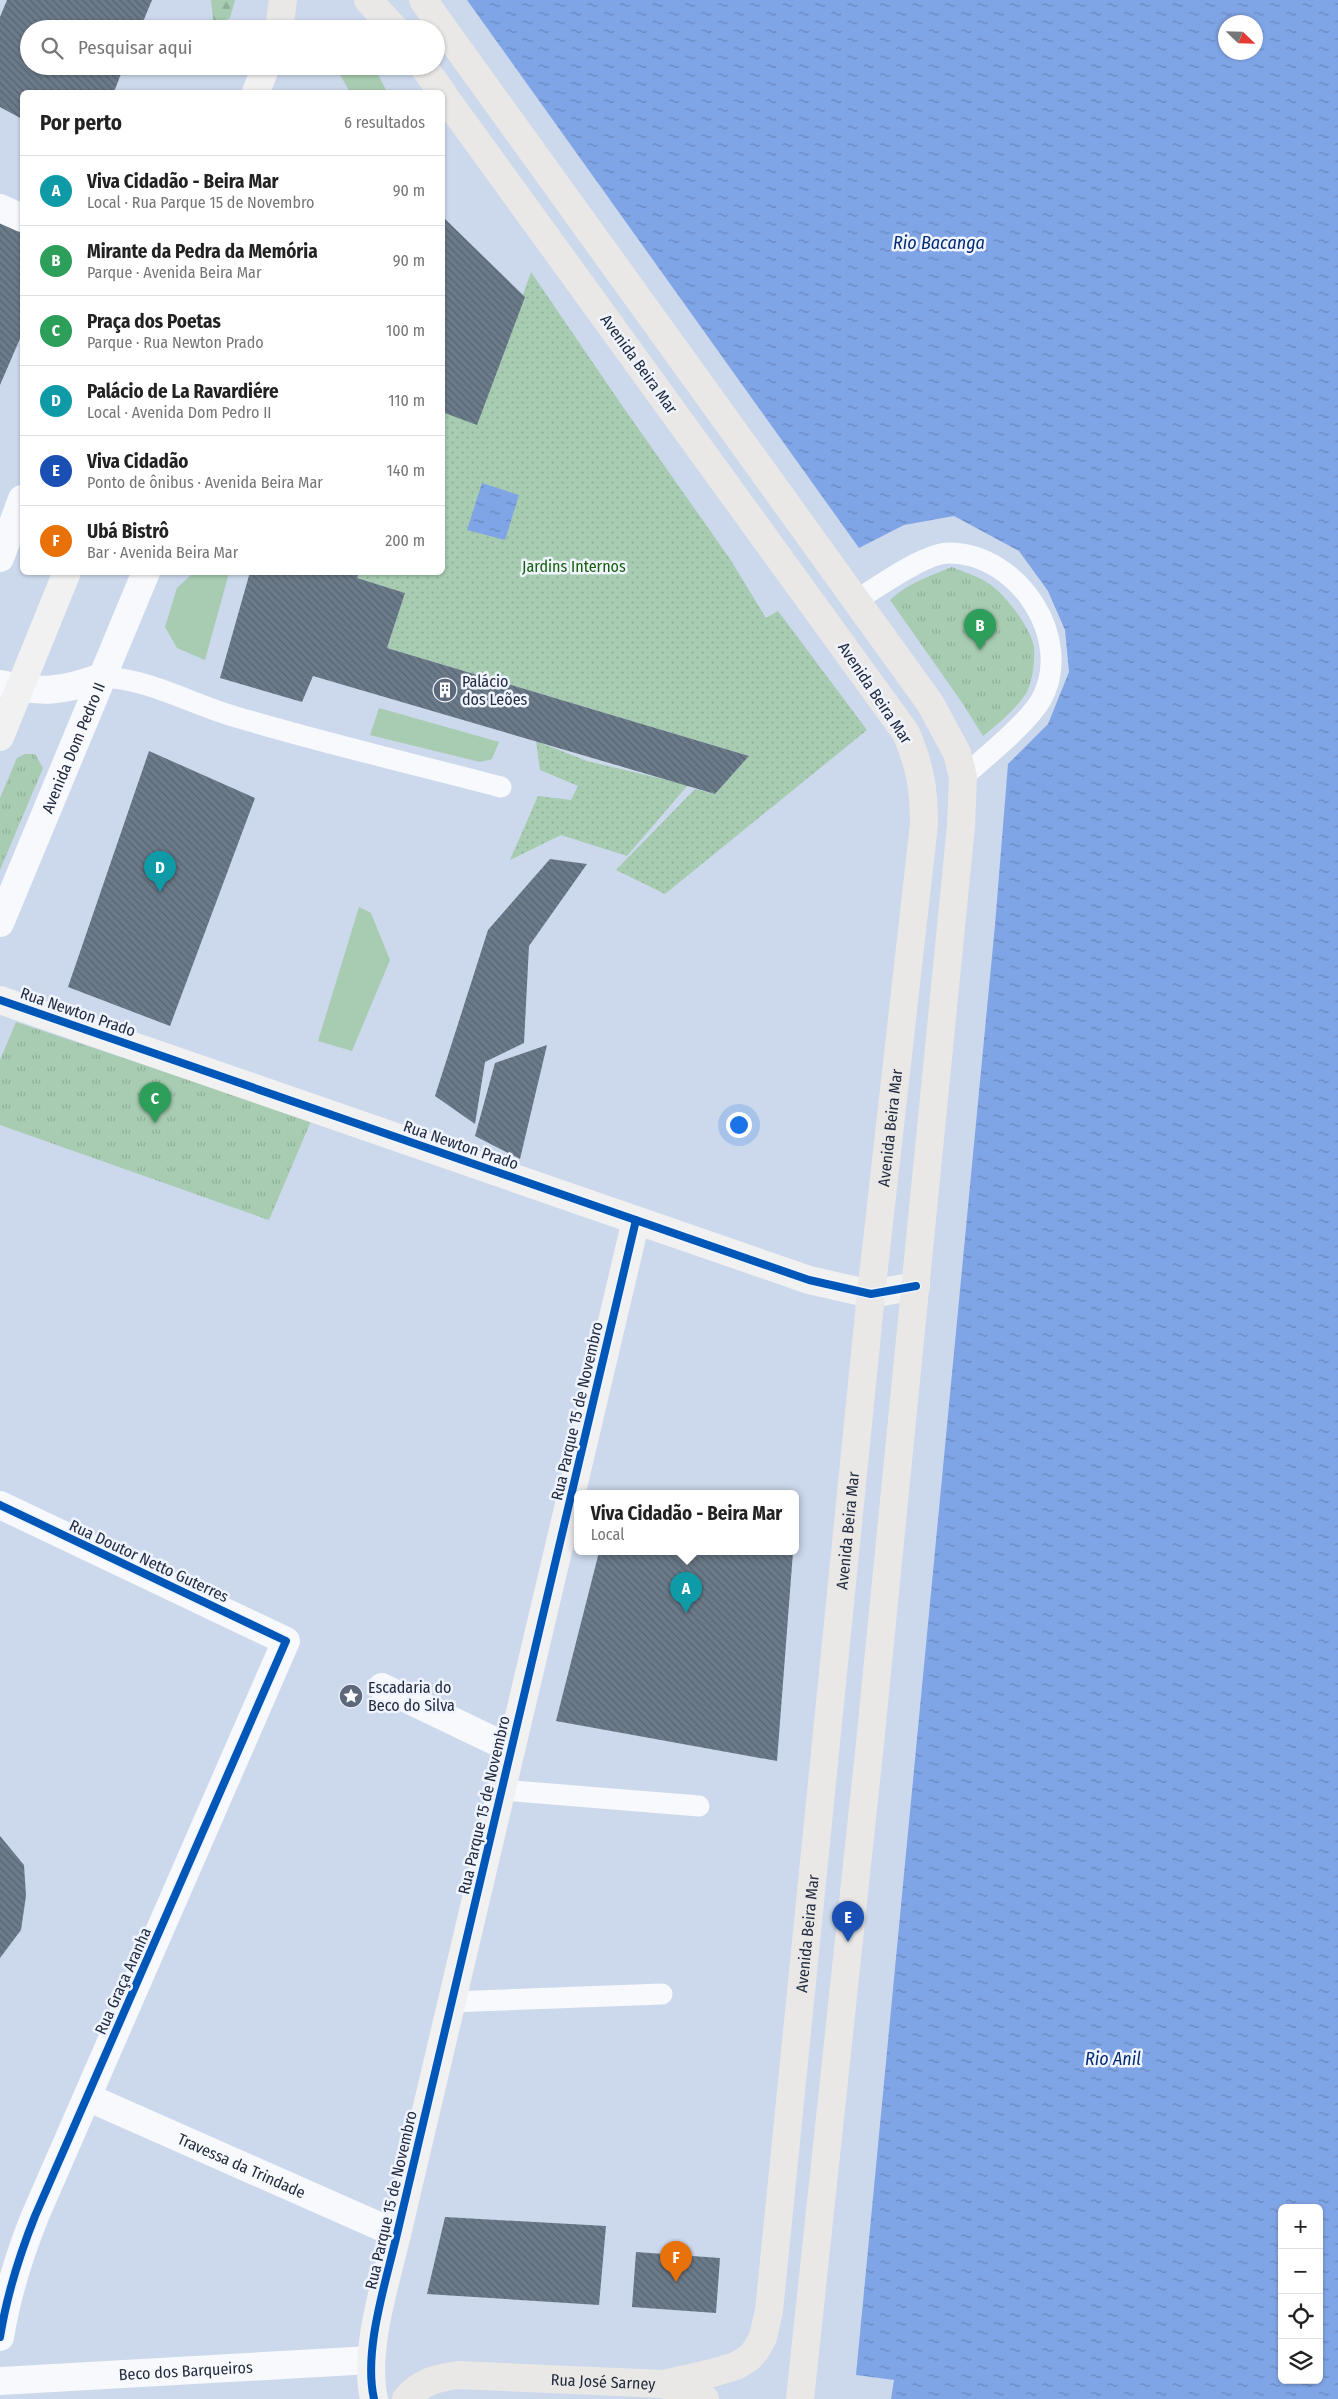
<!DOCTYPE html>
<html lang="pt">
<meta charset="utf-8">
<style>
:root{--surface:#fff;--page:#f6f6f6;--text:#222;--muted:#767676;--line:#e0e0e0;--accent:#d93025}
body{margin:0;font-family:"Fira Sans Condensed",sans-serif;background:var(--page);color:var(--text)}
.controls{position:absolute;right:15px;bottom:15px;display:grid;overflow:hidden;border-radius:8px;box-shadow:0 1px 4px #0004}
.controls button{width:45px;height:45px;display:grid;place-items:center;padding:0;border:0;border-bottom:1px solid var(--line);background:var(--surface);color:var(--text);font:25px sans-serif}
.compass{position:absolute;left:1218px;top:15px;width:45px;height:45px;border-radius:50%;background:var(--surface);box-shadow:0 1px 4px #0004;rotate:113deg}
.you{position:absolute;left:738px;top:1124px;width:18px;height:18px;margin:-12px;border:4px solid #fff;border-radius:50%;background:#1a73e8;box-shadow:0 0 0 8px #1a73e833}
.badge{display:grid;place-items:center;width:32px;height:32px;border-radius:50%;background:var(--accent);color:#fff;font-size:16px;font-weight:700}
.pin{position:absolute;translate:-50% -41px;filter:drop-shadow(0 1px 2px #0008)}
.pin::after{content:'';position:absolute;top:26px;width:18px;height:15px;background:inherit;clip-path:polygon(0 0,100% 0,50% 100%)}
.popup{position:absolute;left:574px;top:1490px;width:225px;height:65px;box-sizing:border-box;display:grid;place-content:center;border-radius:8px;background:var(--surface);filter:drop-shadow(0 1px 4px #0005);font-size:16px;white-space:nowrap;color:var(--muted)}
.popup b{font-size:19px;color:var(--text)}
.popup::after{content:'';position:absolute;left:50%;top:100%;margin-left:-10px;border:10px solid transparent;border-top-color:var(--surface)}
.list{margin:0;padding:0;list-style:none}
h2{display:flex;justify-content:space-between;align-items:center;height:65px;margin:0;padding:0 20px;font-size:21px}
h2 small{font-size:16px;font-weight:400;color:var(--muted)}
.list li{display:grid;grid-template-columns:32px 1fr auto;gap:15px;align-items:center;box-sizing:border-box;height:70px;padding:0 20px;border-top:1px solid var(--line)}
.list b{display:block;font-size:19px;white-space:nowrap}
.list p{margin:0;font-size:16px;white-space:nowrap;color:var(--muted)}
.list em{font-size:16px;font-style:normal;color:var(--muted)}
.icon{flex:none;width:28px;height:28px;fill:none;stroke:currentColor;stroke-width:2;stroke-linecap:round;stroke-linejoin:round}
.map{position:relative;flex:none;width:1338px;height:2399px;overflow:hidden}
.search{position:absolute;background:var(--surface);box-shadow:0 1px 4px #0004;left:20px;top:20px;width:425px;height:55px;display:flex;align-items:center;gap:12px;box-sizing:border-box;padding:0 18px;border-radius:28px;color:var(--muted);font-size:19px}
.panel{position:absolute;background:var(--surface);box-shadow:0 1px 4px #0004;left:20px;top:90px;width:425px;height:485px;border-radius:8px}
.map>svg:first-child{display:block}
.grass{fill:#a7ccb1}
.forest{fill:url(#forest-firs)}
.park{fill:url(#park-tufts)}
.garden{fill:url(#garden-dots)}
.water{fill:url(#water-ripples);fill-rule:evenodd}
.building{fill:url(#building-back-hatch)}
.lines{fill:none;stroke-linecap:round;stroke-linejoin:round}
.lane{stroke:#f7f9fc;stroke-width:21}
.street{stroke:#f7f9fc;stroke-width:28}
.secondary{stroke:#f1f1f1;stroke-width:28}
.primary{stroke:#eae8e6;stroke-width:28}
.cycleway-casing{stroke:#eff4fe;stroke-width:11}
.cycleway{stroke:#0057b8;stroke-width:8}
.labels{text-anchor:middle;dominant-baseline:central;stroke-width:5;stroke-linejoin:round;paint-order:stroke}
.street-label{font-size:16px;fill:#222c3e;stroke:#eff4fe}
.park-label{font-size:16px;fill:#155f0a;stroke:#eff4fe}
.poi-label{font-size:16px;fill:#222c3e;stroke:#eff4fe;text-anchor:start}
.water-label{font-size:18px;font-style:italic;fill:#032b75;stroke:#eff4fe}
</style>
<div class="map">
<svg width="1338" height="2399" viewBox="0 0 1338 2399">
<defs>
<pattern id="forest-firs" width="22" height="20" patternUnits="userSpaceOnUse" patternTransform="scale(1.25)"><rect width="22" height="20" fill="#a7ccb1"/><path d="M5 1l3.5 6h-7zM16 11l3.5 6h-7z" fill="#8faf99"/></pattern>
<pattern id="park-tufts" width="24" height="20" patternUnits="userSpaceOnUse" patternTransform="scale(1.25)"><rect width="24" height="20" fill="#a7ccb1"/><path d="M3 7l-1-3M5 7V3M7 7l1-3M15 17l-1-3M17 17v-4M19 17l1-3" fill="none" stroke="#8faf99"/></pattern>
<pattern id="garden-dots" width="8" height="8" patternUnits="userSpaceOnUse" patternTransform="scale(1.25)"><rect width="8" height="8" fill="#a7ccb1"/><path d="M2 2h.1M6 6h.1" fill="none" stroke="#8faf99" stroke-width="1.8" stroke-linecap="round"/></pattern>
<pattern id="water-ripples" width="26" height="14" patternUnits="userSpaceOnUse" patternTransform="scale(1.25)"><rect width="26" height="14" fill="#80a5e6"/><path d="M2 4q2-2 4 0t4 0M15 11q2-2 4 0t4 0" fill="none" stroke="#6887bc"/></pattern>
<pattern id="building-back-hatch" width="6" height="6" patternUnits="userSpaceOnUse" patternTransform="scale(1.25)"><rect width="6" height="6" fill="#6c7b8a"/><path d="M-1 5l2 2M0 0l6 6M5-1l2 2" fill="none" stroke="#586572"/></pattern>
</defs>
<rect width="100%" height="100%" fill="#ccd8ec"/>
<path class="grass" d="M335 66H374L387 92H350Z
M193 573H229L205 660 177 648 165 627 177 588Z
M379 708 499 742 492 759 480 762 370 735Z
M359 907 371 913 390 960 352 1051 318 1041Z"/>
<path class="forest" d="M211 0H235L230 18 214 26Z"/>
<path class="park" d="M952 567C964 572 980 577 991 585 1006 596 1031 628 1034 647 1035 660 1033 678 1028 689 1023 703 995 727 983 736L961 701 890 600C908 583 930 576 952 567Z
M25 754H35L43 768 0 870V798L17 758Z
M16 1022 311 1121 269 1220 0 1125V1060Z"/>
<path class="garden" d="M531 272 621 404 730 559 766 618 778 611 867 730 665 894 616 870 695 789 715 794 749 756 387 648 405 593 357 578 359 573 442 572 443 412 477 424Z
M536 741 587 761 688 785 627 856 561 835 510 860 538 796 571 800 578 786 540 770Z"/>
<path class="water" d="M467 0H1338V2399H891L894 2380 856 2375 995 925 1008 764 1048 724 1069 672 1065 630 1048 591 1019 551 954 516 904 525 859 548ZM1226 22H1256V52H1226ZM1282 2208H1319V2380H1282Z
M482 483 519 495 505 540 467 530Z"/>
<path class="building" d="M7 0H152L140 29H29V66H124L114 92H22V119L0 107V17Z
M444 218 525 297 477 425 442 412Z
M0 219 22 228V334L0 385Z
M250 572H359L357 578 405 593 387 648 749 756 715 794 313 676 302 702 220 678Z
M149 751 255 798 170 1026 68 987Z
M550 859 587 864 529 946 524 1043 485 1062 475 1124 435 1096 488 930Z
M547 1045 520 1159 475 1136 495 1063Z
M599 1552H793L777 1761 556 1721Z
M0 1836 24 1865 26 1896 21 1930 0 1958Z
M445 2217 606 2226 599 2305 427 2294Z
M636 2252 720 2258 716 2313 632 2307Z"/>
<g class="lines">
<path class="lane" d="M855 601C877 588 924 553 949 553 1018 553 1075 639 1041 700 1027 724 984 758 963 777
M102 677C150 679 191 704 236 717 324 743 413 764 501 787
M501 1790 699 1806
M451 2002 662 1994"/>
<g class="street">
<path d="M0 208 22 218"/>
<path d="M0 558 22 499"/>
<path d="M0 684C42 693 61 692 102 677"/>
<path id="s1" d="M0 923 146 572"/>
<path d="M0 1505 286 1641 35 2216C19 2256 7 2294 0 2337"/>
<path d="M382 1687 511 1749"/>
<path id="s2" d="M87 2097 397 2234"/>
<path id="s3" d="M0 2381 371 2360"/>
</g>
<path class="secondary" d="M256 92 266 66
M0 737 67 572
M0 1000 809 1280 871 1294 916 1286
M374 2399C363 2350 386 2282 397 2234L636 1220"/>
<g class="primary">
<path d="M368 0 395 29"/>
<path d="M423 0 930 703 957 753 963 777 961 826 870 1743 800 2399"/>
<path d="M279 29 283 0"/>
<path d="M423 66 442 92"/>
<path d="M664 2384 705 2399"/>
<path id="s4" d="M406 2399C420 2382 437 2378 458 2375L664 2384 712 2373 736 2366 749 2358 756 2350 763 2337 769 2311 871 1294 924 824C924 788 920 766 906 733L442 93"/>
</g>
<g class="cycleway-casing">
<path id="cycleway" d="M0 1000 809 1280 871 1294 916 1286
M0 1505 286 1641 35 2216C19 2256 7 2294 0 2337
M374 2399C363 2350 386 2282 397 2234L636 1220"/>
</g>
<use href="#cycleway" class="cycleway"/>
</g>
<defs>
<g id="building-disc" transform="scale(1.25)"><circle r="9.5" fill="#5e687b" stroke="#eff4fe"/><path d="M-4-6H4V6H1V3H-1V6H-4ZM-2.5-4.3h1.7v1.8h-1.7ZM.8-4.3h1.7v1.8H.8ZM-2.5-1h1.7V.8h-1.7ZM.8-1h1.7V.8H.8Z" fill="#fff"/></g>
<g id="sight-disc" transform="scale(1.25)"><circle r="9.5" fill="#5e687b" stroke="#eff4fe"/><path d="M0-6L1.8-2.2L6-1.7L2.9 1.2L3.7 5.4L0 3.3L-3.7 5.4L-2.9 1.2L-6-1.7L-1.8-2.2Z" fill="#fff"/></g>
</defs>
<g fill-rule="evenodd">
<use href="#building-disc" x="445" y="690"/>
<use href="#sight-disc" x="351" y="1696"/>
</g>
<g class="labels">
<g class="street-label">
<text transform="translate(639 364) rotate(54)">Avenida Beira Mar</text>
<text transform="translate(875 693) rotate(56)">Avenida Beira Mar</text>
<text stroke="none"><textPath href="#s1" startOffset="190">Avenida Dom Pedro II</textPath></text>
<text transform="translate(78 1012) rotate(19)">Rua Newton Prado</text>
<text stroke="none"><textPath href="#s4" startOffset="1596">Avenida Beira Mar</textPath></text>
<text transform="translate(461 1145) rotate(19)">Rua Newton Prado</text>
<text transform="translate(577 1411) rotate(-77)">Rua Parque 15 de Novembro</text>
<text stroke="none"><textPath href="#s4" startOffset="1191">Avenida Beira Mar</textPath></text>
<text transform="translate(149 1561) rotate(25)">Rua Doutor Netto Guterres</text>
<text transform="translate(484 1805) rotate(-77)">Rua Parque 15 de Novembro</text>
<text stroke="none"><textPath href="#s4" startOffset="786">Avenida Beira Mar</textPath></text>
<text transform="translate(123 1981) rotate(-66)">Rua Graça Aranha</text>
<text stroke="none"><textPath href="#s2" startOffset="169">Travessa da Trindade</textPath></text>
<text transform="translate(391 2200) rotate(-77)">Rua Parque 15 de Novembro</text>
<text stroke="none"><textPath href="#s3" startOffset="186">Beco dos Barqueiros</textPath></text>
<text stroke="none"><textPath href="#s4" startOffset="204">Rua José Sarney</textPath></text>
</g>
<g class="park-label">
<text x="574" y="566">Jardins Internos</text>
</g>
<g class="poi-label">
<text x="462" y="681">Palácio<tspan x="462" dy="18">dos Leões</tspan></text>
<text x="368" y="1687">Escadaria do<tspan x="368" dy="18">Beco do Silva</tspan></text>
</g>
<g class="water-label">
<text x="939" y="243">Rio Bacanga</text>
<text x="1113" y="2059">Rio Anil</text>
</g>
</g>
</svg>
<div class="controls">
<button>+</button>
<button>−</button>
<button><svg class="icon" aria-label="locate" viewBox="0 0 24 24"><circle cx="12" cy="12" r="6"/><path d="M12 2v4M12 18v4M2 12h4M18 12h4"/></svg></button>
<button><svg class="icon" aria-label="layers" viewBox="0 0 24 24"><path d="M12 4l9 5-9 5-9-5zM3 14l9 5 9-5"/></svg></button>
</div>
<svg class="compass" viewBox="-18 -18 36 36"><path d="M0-13l5 13h-10z" fill="#e53935"/><path d="M0 13l5-13h-10z" fill="#767676"/></svg>
<div class="you"></div>
<div class="pin badge" style="left:686px;top:1613px;background:#0f9aa8">A</div>
<div class="popup"><b>Viva Cidadão - Beira Mar</b>Local</div>
<div class="pin badge" style="left:980px;top:650px;background:#2e9e5b">B</div>
<div class="pin badge" style="left:155px;top:1123px;background:#2e9e5b">C</div>
<div class="pin badge" style="left:160px;top:892px;background:#0f9aa8">D</div>
<div class="pin badge" style="left:848px;top:1942px;background:#1a4fb4">E</div>
<div class="pin badge" style="left:676px;top:2282px;background:#e8710a">F</div>
<div class="search"><svg class="icon" aria-label="search" viewBox="0 0 24 24"><circle cx="10" cy="10" r="6"/><path d="M15 15l6 6"/></svg>Pesquisar aqui</div>
<section class="panel">
<h2>Por perto<small>6 resultados</small></h2>
<ul class="list">
<li><span class="badge" style="background:#0f9aa8">A</span><div><b>Viva Cidadão - Beira Mar</b><p>Local · Rua Parque 15 de Novembro</p></div><em>90 m</em></li>
<li><span class="badge" style="background:#2e9e5b">B</span><div><b>Mirante da Pedra da Memória</b><p>Parque · Avenida Beira Mar</p></div><em>90 m</em></li>
<li><span class="badge" style="background:#2e9e5b">C</span><div><b>Praça dos Poetas</b><p>Parque · Rua Newton Prado</p></div><em>100 m</em></li>
<li><span class="badge" style="background:#0f9aa8">D</span><div><b>Palácio de La Ravardiére</b><p>Local · Avenida Dom Pedro II</p></div><em>110 m</em></li>
<li><span class="badge" style="background:#1a4fb4">E</span><div><b>Viva Cidadão</b><p>Ponto de ônibus · Avenida Beira Mar</p></div><em>140 m</em></li>
<li><span class="badge" style="background:#e8710a">F</span><div><b>Ubá Bistrô</b><p>Bar · Avenida Beira Mar</p></div><em>200 m</em></li>
</ul>
</section>
</div>
